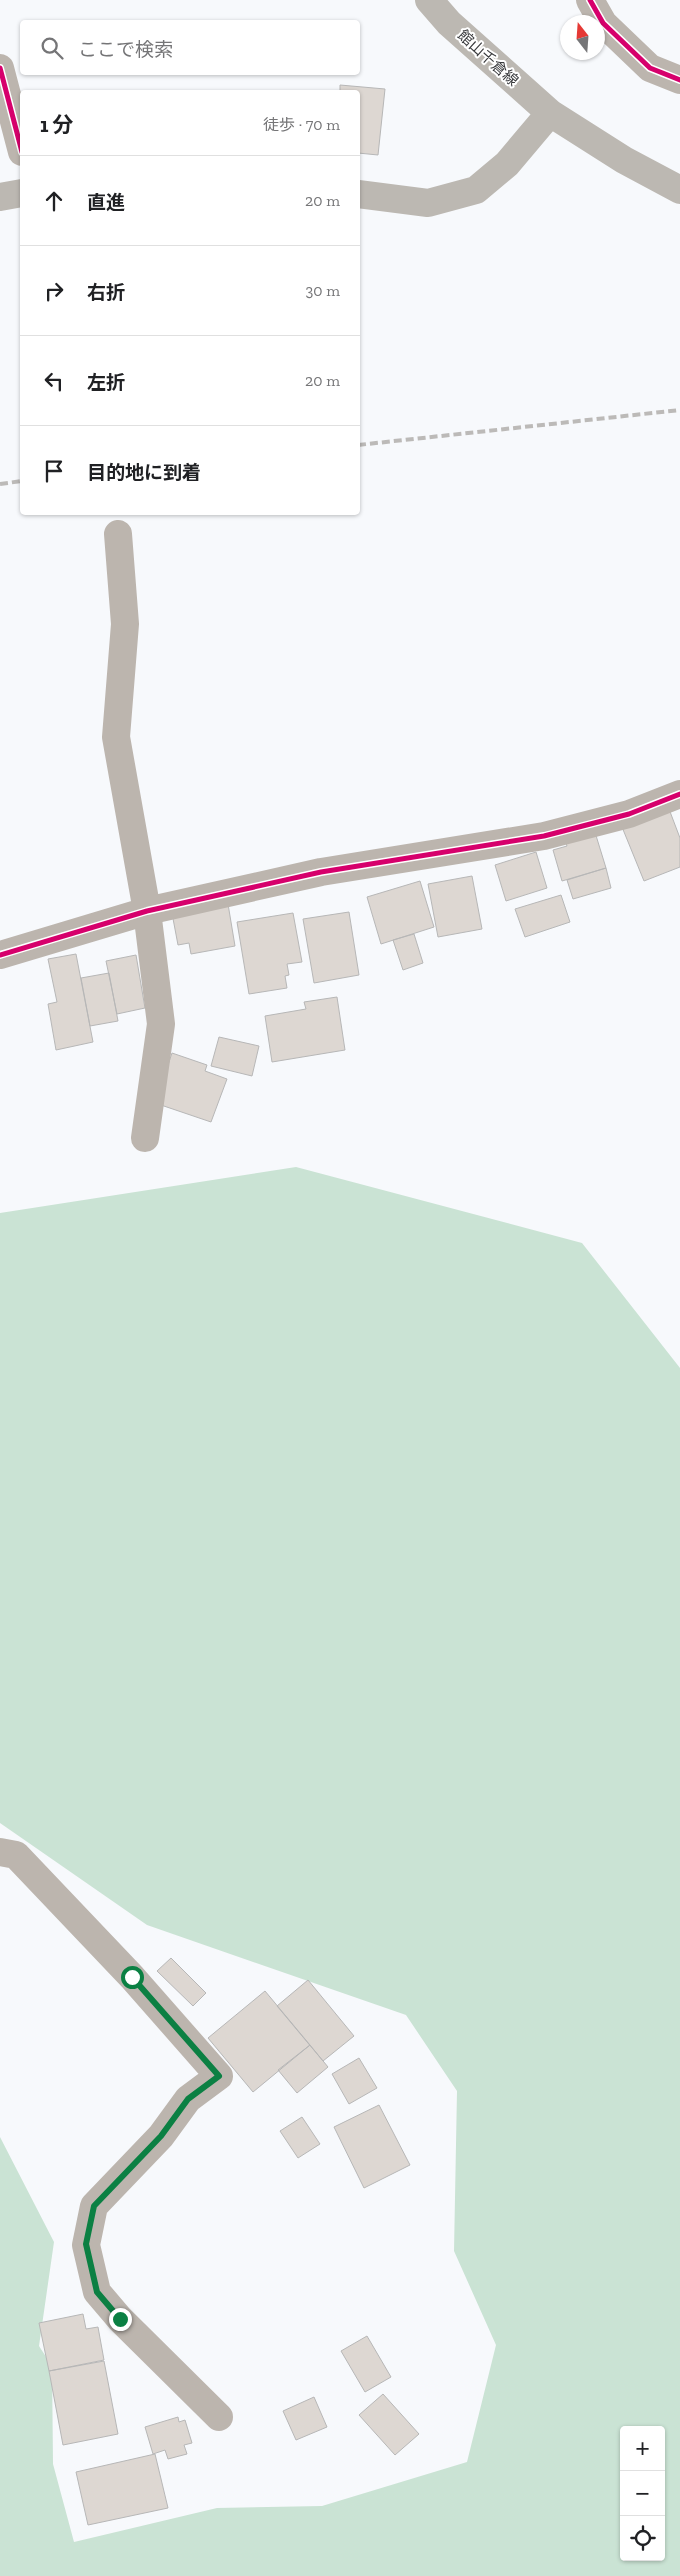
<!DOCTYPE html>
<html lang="ja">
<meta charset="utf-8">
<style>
:root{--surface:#fff;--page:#f6f6f6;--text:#202124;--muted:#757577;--line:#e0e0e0}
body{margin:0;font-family:"Zilla Slab","Noto Sans JP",serif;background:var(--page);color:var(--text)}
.controls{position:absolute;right:15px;bottom:15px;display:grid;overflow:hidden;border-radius:5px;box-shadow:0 1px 4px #0004}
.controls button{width:45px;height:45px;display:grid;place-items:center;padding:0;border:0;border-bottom:1px solid var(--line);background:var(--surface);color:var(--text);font:25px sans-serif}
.compass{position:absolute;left:560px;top:15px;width:45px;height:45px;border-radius:50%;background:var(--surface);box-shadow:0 1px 4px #0004;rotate:343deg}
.stop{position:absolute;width:15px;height:15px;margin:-11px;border:4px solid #0b8043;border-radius:50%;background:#fff}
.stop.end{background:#0b8043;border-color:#fff;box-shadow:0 1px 5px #0008}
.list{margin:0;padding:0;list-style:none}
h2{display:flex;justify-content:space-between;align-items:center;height:65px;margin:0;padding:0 20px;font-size:21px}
h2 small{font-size:16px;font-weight:400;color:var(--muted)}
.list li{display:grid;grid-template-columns:32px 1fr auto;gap:15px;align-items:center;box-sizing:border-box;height:90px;padding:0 20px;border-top:1px solid var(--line)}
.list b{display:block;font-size:19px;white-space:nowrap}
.list em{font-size:16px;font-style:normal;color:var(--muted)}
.icon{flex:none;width:28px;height:28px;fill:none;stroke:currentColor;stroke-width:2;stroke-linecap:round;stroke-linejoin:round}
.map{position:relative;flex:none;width:680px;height:2576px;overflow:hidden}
.search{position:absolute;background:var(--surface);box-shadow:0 1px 4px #0004;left:20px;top:20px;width:340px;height:55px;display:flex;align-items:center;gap:12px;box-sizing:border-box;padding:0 18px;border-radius:5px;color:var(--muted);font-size:19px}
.panel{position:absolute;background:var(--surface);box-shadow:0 1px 4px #0004;left:20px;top:90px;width:340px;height:425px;border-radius:5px}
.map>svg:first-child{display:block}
.forest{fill:#cae3d4;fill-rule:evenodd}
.building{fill:#ddd7d2;stroke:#b7b7b7}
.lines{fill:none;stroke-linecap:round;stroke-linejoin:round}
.minor{stroke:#bcb5ae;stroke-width:28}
.major{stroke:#bcb8b2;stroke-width:28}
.rail{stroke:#bcbab8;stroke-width:4;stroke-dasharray:8 4;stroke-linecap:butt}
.cycleway-casing{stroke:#fff;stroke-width:8}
.cycleway{stroke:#d6006c;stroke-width:5}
.route{stroke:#0b8043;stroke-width:6}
.labels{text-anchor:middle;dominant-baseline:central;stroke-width:4;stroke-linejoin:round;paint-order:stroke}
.street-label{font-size:15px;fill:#393a3d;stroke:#fff}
</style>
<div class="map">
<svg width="680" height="2576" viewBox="0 0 680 2576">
<rect width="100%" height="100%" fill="#f7f9fc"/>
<path class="forest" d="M296 1167 582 1243 680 1368V2576H0V2137L54 2242 39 2346 52 2366 53 2464 74 2542 217 2508 322 2506 467 2462 496 2345 454 2251 457 2091 406 2015 147 1925 0 1823V1213ZM624 2430H661V2557H624Z"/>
<path class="building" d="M340 85 385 89 378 155 358 153V92H340Z
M669 809 680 838V867L644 881 622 827Z
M594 829 606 868 562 881 553 850 567 846 564 838Z
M536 852 547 888 506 901 495 865Z
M606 868 611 888 573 899 567 880Z
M472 876 482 929 438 937 428 884Z
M420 881 434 927 381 944 367 897Z
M561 895 570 922 525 937 515 909Z
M227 898 235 946 191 954 189 943 178 945 171 908Z
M349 912 359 975 314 983 303 919Z
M293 913 302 962 287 964 289 975 285 976 287 988 249 994 237 922Z
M414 934 423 963 403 970 393 940Z
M76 954 93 1042 56 1050 48 1004 57 1002 48 959Z
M136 955 145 1008 117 1014 106 961Z
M109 973 118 1021 90 1026 81 978Z
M337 997 345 1050 272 1062 265 1016 306 1009 304 1002Z
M219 1037 259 1046 252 1076 211 1066Z
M172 1053 207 1065 205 1071 227 1079 211 1122 155 1103Z
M171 1958 206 1993 193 2006 157 1971Z
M308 1980 354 2036 323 2061 277 2006Z
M265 1991 310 2045 253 2092 208 2038Z
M310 2045 328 2067 297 2093 278 2070Z
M359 2058 377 2088 349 2104 332 2074Z
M379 2105 410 2165 364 2188 334 2127Z
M302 2117 320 2144 298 2158 280 2131Z
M83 2314 86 2329 98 2327 104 2360 49 2371 39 2323Z
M367 2336 391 2377 365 2392 341 2351Z
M104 2361 118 2434 63 2445 49 2371Z
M383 2394 419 2434 395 2455 359 2415Z
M314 2397 327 2427 296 2440 283 2411Z
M178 2417 179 2422 185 2420 192 2443 184 2445 187 2454 168 2459 165 2450 153 2454 145 2427Z
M155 2454 168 2508 88 2525 76 2472Z"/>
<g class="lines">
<path class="minor" d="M590 0 603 23 650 68 680 80
M0 68 22 152
M118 534 125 624 116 737 147 911 161 1024 145 1138
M0 955 147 911 321 872 544 836 629 814 680 794
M0 1852 16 1855 132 1977 219 2076 188 2099 161 2136 94 2206 86 2245 97 2292 120 2319 219 2417"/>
<path class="major" d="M429 0 449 23 550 113 624 160 680 190
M358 194 428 203 476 190 507 164 550 113
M0 197 22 193"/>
<path class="rail" d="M358 445 680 410
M0 484 22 481"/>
<g class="cycleway-casing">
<path id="cycleway" d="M590 0 603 23 650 68 680 80
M0 68 22 152
M0 955 147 911 321 872 544 836 629 814 680 794"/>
</g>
<use href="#cycleway" class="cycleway"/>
</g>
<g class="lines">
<path class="route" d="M120 2319 97 2292 86 2244 94 2206 161 2136 188 2099 219 2076 132 1977"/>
</g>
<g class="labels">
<g class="street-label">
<text transform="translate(488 58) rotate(42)">館山千倉線</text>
</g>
</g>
</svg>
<div class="controls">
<button>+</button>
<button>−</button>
<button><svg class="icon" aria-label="locate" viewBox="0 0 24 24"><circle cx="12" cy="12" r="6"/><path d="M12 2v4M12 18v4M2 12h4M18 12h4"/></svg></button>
</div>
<svg class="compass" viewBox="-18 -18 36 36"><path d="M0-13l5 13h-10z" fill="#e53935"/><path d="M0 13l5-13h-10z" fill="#757577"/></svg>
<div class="stop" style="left:132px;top:1977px"></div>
<div class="stop end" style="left:120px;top:2319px"></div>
<div class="search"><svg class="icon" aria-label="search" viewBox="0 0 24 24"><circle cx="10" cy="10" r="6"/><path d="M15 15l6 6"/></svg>ここで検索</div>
<section class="panel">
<h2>1 分<small>徒歩 · 70 m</small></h2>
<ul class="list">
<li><svg class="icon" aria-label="ahead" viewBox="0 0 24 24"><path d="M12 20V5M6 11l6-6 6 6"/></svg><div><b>直進</b></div><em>20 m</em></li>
<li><svg class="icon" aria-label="right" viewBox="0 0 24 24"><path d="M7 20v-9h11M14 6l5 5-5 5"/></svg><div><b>右折</b></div><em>30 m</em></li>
<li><svg class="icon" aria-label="left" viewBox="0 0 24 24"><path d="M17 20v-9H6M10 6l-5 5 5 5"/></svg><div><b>左折</b></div><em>20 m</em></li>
<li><svg class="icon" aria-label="arrive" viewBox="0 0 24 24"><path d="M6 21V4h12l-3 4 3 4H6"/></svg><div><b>目的地に到着</b></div></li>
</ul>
</section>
</div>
